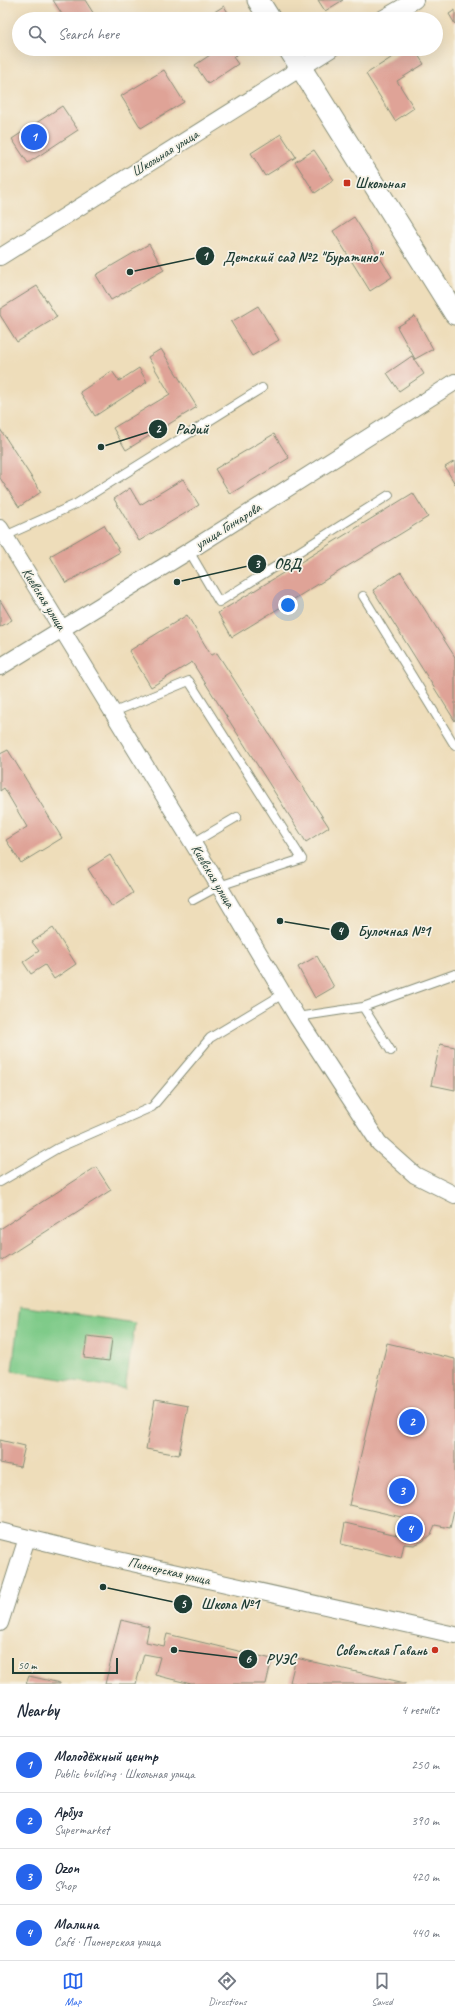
<!DOCTYPE html>
<meta charset="utf-8">
<style>
:root{--surface:#fff;--page:#f6f6f7;--text:#1f2937;--muted:#747a83;--line:#e0e1e3;--accent:#2563eb}
body{margin:0;font-family:Caveat,sans-serif;background:var(--page);color:var(--text)}
.scale{position:absolute;left:12px;bottom:10px;width:106px;box-sizing:border-box;padding-left:4px;border:2px solid #1f3d34;border-top:0;font-size:11px;line-height:14px;white-space:nowrap;color:#1f3d34;-webkit-text-stroke:3px #f7f3e8;paint-order:stroke}
.you{position:absolute;left:288px;top:605px;width:14px;height:14px;margin:-10px;border:3px solid #fff;border-radius:50%;background:#1a73e8;box-shadow:0 0 0 6px #1a73e833}
.badge{display:grid;place-items:center;width:26px;height:26px;border-radius:50%;background:var(--accent);color:#fff;font-size:13px;font-weight:700}
.pin{position:absolute;translate:-50% -50%;border:2px solid #fff;box-shadow:0 1px 4px #0006}
.list{margin:0;padding:0;list-style:none}
h2{display:flex;justify-content:space-between;align-items:center;height:52px;margin:0;padding:0 16px;font-size:17px}
h2 small{font-size:13px;font-weight:400;color:var(--muted)}
.list li{display:grid;grid-template-columns:26px 1fr auto;gap:12px;align-items:center;box-sizing:border-box;height:56px;padding:0 16px;border-top:1px solid var(--line)}
.list b{display:block;font-size:15px;white-space:nowrap}
.list p{margin:0;font-size:13px;white-space:nowrap;color:var(--muted)}
.list em{font-size:13px;font-style:normal;color:var(--muted)}
.icon{flex:none;width:22px;height:22px;fill:none;stroke:currentColor;stroke-width:2;stroke-linecap:round;stroke-linejoin:round}
.map{position:relative;flex:none;width:455px;height:1684px;overflow:hidden}
.search{position:absolute;background:var(--surface);box-shadow:0 4px 16px #0002;left:12px;right:12px;top:12px;height:44px;display:flex;align-items:center;gap:10px;box-sizing:border-box;padding:0 14px;border-radius:22px;color:var(--muted);font-size:15px}
.sheet{height:276px;background:var(--surface)}
nav{display:flex;justify-content:space-around;align-items:center;box-sizing:border-box;height:56px;border-top:1px solid var(--line);background:var(--surface);font-size:11px;color:var(--muted)}
nav a{display:grid;justify-items:center;gap:2px}
nav .on{color:var(--accent)}
.map>svg:first-child{display:block}
.green{fill:#7fcb89;stroke:#4f845e}
.building{fill:#dfa397}
.lines{fill:none;stroke-linecap:round;stroke-linejoin:round}
.service-casing{stroke:#868d77;stroke-width:10}
.minor-casing{stroke:#868d77;stroke-width:18}
.tertiary-casing{stroke:#868d77;stroke-width:23}
.service{stroke:#fff;stroke-width:8}
.minor{stroke:#fff;stroke-width:16}
.tertiary{stroke:#fff;stroke-width:21}
.poi-dot{fill:#c8321e;stroke:#f7f3e8;stroke-width:1.5}
.labels{text-anchor:middle;dominant-baseline:central;stroke-width:3.5;stroke-linejoin:round;paint-order:stroke}
.street-label{font-size:14px;fill:#1f3d34;stroke:#f7f3e8}
.poi-label{font-size:14px;font-weight:bold;fill:#1f3d34;stroke:#f7f3e8;text-anchor:start}
.leader{fill:none;stroke:#1f3d34;stroke-width:1.5}
.callout-dot{fill:#1f3d34;stroke:#f7f3e8;stroke-width:1.5}
.mark-label{font-size:12px;text-anchor:middle;font-weight:bold;fill:#fff}
.callout-label{font-size:15px;text-anchor:middle;font-weight:bold;fill:#1f3d34;stroke:#f7f3e8;stroke-width:3.5;stroke-linejoin:round;paint-order:stroke}
</style>
<div class="map">
<svg width="455" height="1684" viewBox="0 0 455 1684">
<rect width="100%" height="100%" fill="#f7f3e8"/>
<filter id="ink" filterUnits="userSpaceOnUse"><feTurbulence type="fractalNoise" baseFrequency=".025" numOctaves="2"/><feDisplacementMap in="SourceGraphic" scale="8" xChannelSelector="R" yChannelSelector="G"/><feConvolveMatrix kernelMatrix="1 2 1 2 8 2 1 2 1" color-interpolation-filters="sRGB"/></filter>
<filter id="wash" filterUnits="userSpaceOnUse"><feTurbulence type="fractalNoise" baseFrequency=".012" numOctaves="4" result="noise"/><feDisplacementMap in="SourceGraphic" scale="16" xChannelSelector="R" yChannelSelector="G"/><feGaussianBlur stdDeviation="0.9" result="paint"/><feColorMatrix in="noise" values="0 0 0 0 0 0 0 0 0 0 0 0 0 0 0 0 0 1.4 0 .05"/><feComposite in="paint" operator="in"/></filter>
<g filter="url(#wash)">
<rect width="100%" height="100%" fill="#eeddba"/>
<path class="green" d="M20 1306 135 1323 125 1389 12 1371Z"/>
<g id="blocks">
<path class="building" d="M53 0H85L97 19H65Z
M318 0H343L325 11Z
M224 6 232 19H203Z
M455 10V24L449 14Z
M219 49H239L241 52 233 57 238 64 208 84 195 65Z
M405 49H414L424 64 397 81 414 108 395 121 366 74Z
M164 70 184 102 141 128 121 96Z
M62 106 78 130 28 163 12 139Z
M281 134 296 157 265 176 251 153Z
M314 150 334 180 315 193 295 162Z
M354 217 392 277 370 291 333 231Z
M149 244 164 270 111 300 96 275Z
M37 286 57 317 17 342 0 315V309Z
M258 306 279 340 252 356 231 322Z
M415 316 433 349 415 359 397 327Z
M161 349 197 407 126 450 113 428 170 394 148 357Z
M412 356 424 374 399 391 387 373Z
M139 368 147 382 95 416 80 392 112 371 119 381Z
M0 429 41 492 19 507 0 478Z
M274 434 289 458 230 494 215 469Z
M455 461V484L445 467Z
M183 479 199 505 139 541 114 499 130 488 140 505Z
M413 493 428 517 232 637 218 613Z
M104 525 120 552 66 583 50 556Z
M401 572 455 657V721L373 590Z
M0 600 12 620 0 627Z
M187 615 211 655 217 653 329 827 306 842 192 662 151 687 129 651Z
M8 750 62 838 21 863 6 840 27 827 4 788 0 791V754Z
M110 855 133 893 112 907 88 869Z
M53 928 76 964 54 979 45 965 31 974 23 962 39 951 32 942Z
M317 956 334 987 315 998 298 967Z
M440 1044 455 1047V1090L431 1085Z
M96 1167 111 1190 0 1261V1229Z
M87 1336 112 1339 109 1361 84 1358Z
M387 1343 455 1359V1505L450 1528 435 1525 431 1534 423 1541 414 1545 404 1544 401 1558 341 1544 345 1523 406 1537 410 1519 349 1505Z
M155 1400 188 1406 179 1455 146 1449Z
M0 1440 25 1446 20 1467 0 1463Z
M121 1620 149 1627 146 1642 164 1646 167 1634 272 1659 266 1684H191L155 1675 160 1657 144 1654 136 1684H105Z
M296 1658 405 1683V1684H299L290 1682Z
M29 1676 60 1683V1684H26Z"/>
</g>
</g>
<g filter="url(#ink)">
<use href="#blocks" fill-opacity="0" stroke="#868d77" stroke-width="1"/>
<g class="lines">
<g class="service-casing">
<path id="service" d="M5 536 76 504 262 388
M189 551 219 602 389 495
M363 596 455 746
M114 712 189 681 302 859 219 886 193 900
M193 843 237 817
M363 1007 391 1051
M297 1017 363 1007 455 974
M0 1182 58 1148 152 1107 210 1038 283 994"/>
</g>
<g class="minor-casing">
<path id="minor" d="M382 19 415 0
M0 257 331 49
M0 528 219 886 297 1017 379 1143 415 1175 455 1195
M0 667 189 551 455 382
M0 1531 105 1557 455 1635
M0 1623 27 1538"/>
</g>
<g class="tertiary-casing">
<path id="tertiary" d="M258 0 270 19
M289 49 455 314"/>
</g>
<use href="#service" class="service"/>
<use href="#minor" class="minor"/>
<use href="#tertiary" class="tertiary"/>
</g>
</g>
<g class="poi-dot">
<rect x="343" y="179" width="8" height="8" rx="2"/>
<circle cx="435" cy="1650" r="4"/>
</g>
<g class="labels">
<g class="street-label">
<text transform="translate(165 153) rotate(-32)">Школьная улица</text>
<text transform="translate(228 526) rotate(-32)">улица Гончарова</text>
<text transform="translate(44 599) rotate(58)">Киевская улица</text>
<text transform="translate(213 876) rotate(59)">Киевская улица</text>
<text transform="translate(169 1571) rotate(13)">Пионерская улица</text>
</g>
<g class="poi-label">
<text x="355" y="183">Школьная</text>
<text x="427" y="1650" text-anchor="end">Советская Гавань</text>
</g>
</g>
<path class="leader" d="M130 272L205 256M101 447L158 429M177 582L257 564M280 921L340 931M103 1587L183 1604M174 1650L248 1659"/>
<g class="callout-dot">
<circle cx="130" cy="272" r="4"/>
<circle cx="101" cy="447" r="4"/>
<circle cx="177" cy="582" r="4"/>
<circle cx="280" cy="921" r="4"/>
<circle cx="103" cy="1587" r="4"/>
<circle cx="174" cy="1650" r="4"/>
<circle cx="205" cy="256" r="10"/>
<circle cx="158" cy="429" r="10"/>
<circle cx="257" cy="564" r="10"/>
<circle cx="340" cy="931" r="10"/>
<circle cx="183" cy="1604" r="10"/>
<circle cx="248" cy="1659" r="10"/>
</g>
<g class="mark-label">
<text x="205" y="260">1</text>
<text x="158" y="433">2</text>
<text x="257" y="568">3</text>
<text x="340" y="935">4</text>
<text x="183" y="1608">5</text>
<text x="248" y="1663">6</text>
</g>
<g class="callout-label">
<text x="302" y="262">Детский сад №2 "Буратино"</text>
<text x="192" y="434">Радий</text>
<text x="288" y="569">ОВД</text>
<text x="394" y="936">Булочная №1</text>
<text x="230" y="1609">Школа №1</text>
<text x="281" y="1664">РУЭС</text>
</g>
</svg>
<div class="scale">50 m</div>
<div class="you"></div>
<div class="pin badge" style="left:34px;top:137px">1</div>
<div class="pin badge" style="left:412px;top:1422px">2</div>
<div class="pin badge" style="left:402px;top:1491px">3</div>
<div class="pin badge" style="left:410px;top:1529px">4</div>
<div class="search"><svg class="icon" aria-label="search" viewBox="0 0 24 24"><circle cx="10" cy="10" r="6"/><path d="M15 15l6 6"/></svg>Search here</div>
</div>
<section class="sheet">
<h2>Nearby<small>4 results</small></h2>
<ul class="list">
<li><span class="badge">1</span><div><b>Молодёжный центр</b><p>Public building · Школьная улица</p></div><em>250 m</em></li>
<li><span class="badge">2</span><div><b>Арбуз</b><p>Supermarket</p></div><em>390 m</em></li>
<li><span class="badge">3</span><div><b>Ozon</b><p>Shop</p></div><em>420 m</em></li>
<li><span class="badge">4</span><div><b>Малина</b><p>Café · Пионерская улица</p></div><em>440 m</em></li>
</ul>
</section>
<nav>
<a class="on"><svg class="icon" aria-label="map" viewBox="0 0 24 24"><path d="M3 6l6-2 6 2 6-2v14l-6 2-6-2-6 2zM9 4v14M15 6v14"/></svg>Map</a>
<a><svg class="icon" aria-label="directions" viewBox="0 0 24 24"><path d="M12 3l9 9-9 9-9-9zM9 14v-3h6M13 9l2 2-2 2"/></svg>Directions</a>
<a><svg class="icon" aria-label="saved" viewBox="0 0 24 24"><path d="M7 4h10v16l-5-4-5 4z"/></svg>Saved</a>
</nav>
